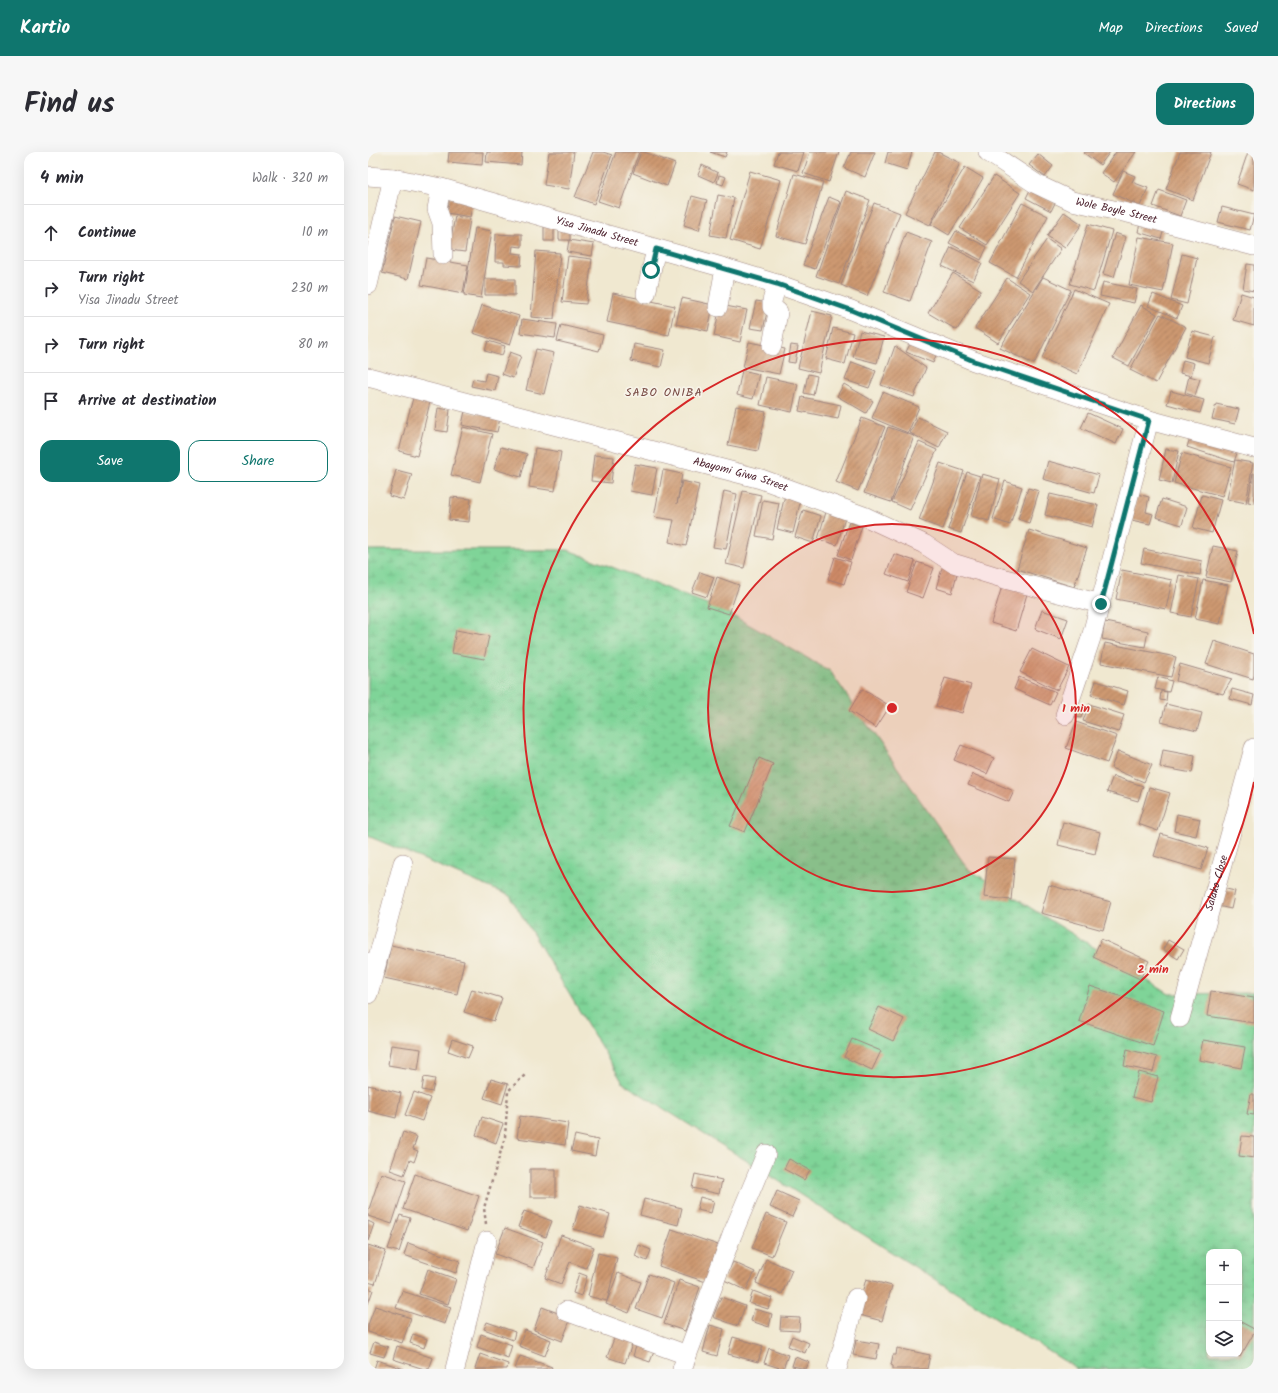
<!DOCTYPE html>
<meta charset="utf-8">
<style>
:root{--surface:#fff;--page:#f7f7f7;--text:#2b2b33;--muted:#7c7c81;--line:#e1e1e2;--accent:#0f766e}
body{margin:0;font-family:Kalam,sans-serif;background:var(--page);color:var(--text)}
.controls{position:absolute;right:12px;bottom:12px;display:grid;overflow:hidden;border-radius:8px;box-shadow:0 4px 16px #0002}
.controls button{width:36px;height:36px;display:grid;place-items:center;padding:0;border:0;border-bottom:1px solid var(--line);background:var(--surface);color:var(--text);font:20px sans-serif}
.stop{position:absolute;width:12px;height:12px;margin:-9px;border:3px solid #0f766e;border-radius:50%;background:#fff}
.stop.end{background:#0f766e;border-color:#fff;box-shadow:0 1px 4px #0008}
.list{margin:0;padding:0;list-style:none}
h2{display:flex;justify-content:space-between;align-items:center;height:52px;margin:0;padding:0 16px;font-size:17px}
h2 small{font-size:13px;font-weight:400;color:var(--muted)}
.list li{display:grid;grid-template-columns:26px 1fr auto;gap:12px;align-items:center;box-sizing:border-box;height:56px;padding:0 16px;border-top:1px solid var(--line)}
.list b{display:block;font-size:15px;white-space:nowrap}
.list p{margin:0;font-size:13px;white-space:nowrap;color:var(--muted)}
.list em{font-size:13px;font-style:normal;color:var(--muted)}
.actions{display:flex;gap:8px;padding:12px 16px}
.actions a{flex:1;padding:9px 0;border:1px solid var(--accent);border-radius:12px;text-align:center;font-size:14px;color:var(--accent)}
.actions .main{background:var(--accent);color:#fff}
.icon{flex:none;width:22px;height:22px;fill:none;stroke:currentColor;stroke-width:2;stroke-linecap:round;stroke-linejoin:round}
.map{position:relative;flex:none;width:886px;height:1217px;overflow:hidden;border-radius:12px}
header{display:flex;align-items:center;gap:24px;box-sizing:border-box;height:56px;padding:0 20px;background:var(--accent);color:#fff}
header strong{font-size:19px}
nav{display:flex;gap:22px;margin-inline-start:auto;font-size:14px}
.intro{display:flex;align-items:center;justify-content:space-between;box-sizing:border-box;height:96px;padding:0 24px}
h1{margin:0;font-size:28px}
.button{padding:10px 18px;border-radius:12px;background:var(--accent);color:#fff;font-size:14px;font-weight:700}
main{display:flex;gap:24px;padding:0 24px}
aside{flex:1;background:var(--surface);border-radius:12px;box-shadow:0 4px 16px #0002}
.map>svg:first-child{display:block}
.wetland{fill:url(#wetland-marsh);stroke:#647a62;fill-rule:evenodd}
.building{fill:url(#building-hatch)}
.lines{fill:none;stroke-linecap:round;stroke-linejoin:round}
.minor-casing{stroke:#9d847e;stroke-width:20}
.path{stroke:#9d847e;stroke-width:2.5;stroke-dasharray:3 3;stroke-linecap:butt}
.minor{stroke:#fff;stroke-width:19}
.route{stroke:#0f766e;stroke-width:5}
.ring{fill:none;stroke:#d62828;stroke-width:2}
.labels{text-anchor:middle;dominant-baseline:central;stroke-width:3.5;stroke-linejoin:round;paint-order:stroke}
.street-label{font-size:11px;fill:#4a1f2b;stroke:#f7f3e8}
.neighbourhood-label{font-size:12px;letter-spacing:1px;fill:#784a44;stroke:#f7f3e8}
.centre{fill:#d62828;stroke:#f7f3e8;stroke-width:2}
.ring-label{font-size:12px;text-anchor:middle;font-weight:bold;fill:#d62828;stroke:#f7f3e8;stroke-width:3.5;stroke-linejoin:round;paint-order:stroke}
</style>
<header>
<strong>Kartio</strong>
<nav><a>Map</a><a>Directions</a><a>Saved</a></nav>
</header>
<div class="intro"><h1>Find us</h1><a class="button">Directions</a></div>
<main>
<aside>
<h2>4 min<small>Walk · 320 m</small></h2>
<ul class="list">
<li><svg class="icon" aria-label="ahead" viewBox="0 0 24 24"><path d="M12 20V5M6 11l6-6 6 6"/></svg><div><b>Continue</b></div><em>10 m</em></li>
<li><svg class="icon" aria-label="right" viewBox="0 0 24 24"><path d="M7 20v-9h11M14 6l5 5-5 5"/></svg><div><b>Turn right</b><p>Yisa Jinadu Street</p></div><em>230 m</em></li>
<li><svg class="icon" aria-label="right" viewBox="0 0 24 24"><path d="M7 20v-9h11M14 6l5 5-5 5"/></svg><div><b>Turn right</b></div><em>80 m</em></li>
<li><svg class="icon" aria-label="arrive" viewBox="0 0 24 24"><path d="M6 21V4h12l-3 4 3 4H6"/></svg><div><b>Arrive at destination</b></div></li>
</ul>
<div class="actions"><a class="main">Save</a><a>Share</a></div>
</aside>
<div class="map">
<svg width="886" height="1217" viewBox="0 0 886 1217">
<defs>
<pattern id="wetland-marsh" width="20" height="14" patternUnits="userSpaceOnUse"><rect width="20" height="14" fill="#7fd498"/><path d="M1 5h8M5 5V1M11 12h8M15 12V8" fill="none" stroke="#6fb683"/></pattern>
<pattern id="building-hatch" width="6" height="6" patternUnits="userSpaceOnUse"><rect width="6" height="6" fill="#cd9971"/><path d="M-1 1l2-2M0 6l6-6M5 7l2-2" fill="none" stroke="#a87c5d"/></pattern>
</defs>
<rect width="100%" height="100%" fill="#f7f3e8"/>
<filter id="ink" filterUnits="userSpaceOnUse"><feTurbulence type="fractalNoise" baseFrequency=".025" numOctaves="2"/><feDisplacementMap in="SourceGraphic" scale="8" xChannelSelector="R" yChannelSelector="G"/><feConvolveMatrix kernelMatrix="1 2 1 2 8 2 1 2 1" color-interpolation-filters="sRGB"/></filter>
<filter id="wash" filterUnits="userSpaceOnUse"><feTurbulence type="fractalNoise" baseFrequency=".012" numOctaves="4" result="noise"/><feDisplacementMap in="SourceGraphic" scale="16" xChannelSelector="R" yChannelSelector="G"/><feGaussianBlur stdDeviation="0.9" result="paint"/><feColorMatrix in="noise" values="0 0 0 0 0 0 0 0 0 0 0 0 0 0 0 0 0 1.4 0 .05"/><feComposite in="paint" operator="in"/></filter>
<g filter="url(#wash)">
<rect width="100%" height="100%" fill="#f0e8d0"/>
<path class="wetland" d="M0 398H200L357 459 462 519 600 717 801 842 886 841V1217H709L255 931 142 744 0 684ZM841 1100H871V1202H841Z"/>
<g id="blocks">
<path class="building" d="M81 0H115L114 13 80 10Z
M119 0H154L153 13 118 10Z
M181 0H206L201 37 176 33Z
M225 0H235L244 3 226 52 207 45Z
M248 0H271L251 56 230 49Z
M273 0H276L307 12 299 34 265 21Z
M342 0H359L357 5Z
M410 0H436L430 19 406 12Z
M442 0H471L461 30 435 21Z
M483 0H507L497 25 476 16Z
M520 0H544L539 18 517 11Z
M567 0H570L592 11 562 73 537 61Z
M717 0H742L732 13 716 1Z
M748 0H768L746 30 733 21Z
M812 0H843L825 48 798 37Z
M880 0 886 2V38L869 32Z
M670 2 685 14 677 25 661 13Z
M334 13 350 21 346 30 330 23Z
M597 15 615 26 581 83 563 72Z
M382 19 413 28 392 97 362 88Z
M755 19 767 24 764 30 780 36 772 54 745 42Z
M426 22 455 30 437 92 408 84Z
M351 23 358 25 355 33 349 31Z
M626 24 652 41 619 93 592 76Z
M662 38 687 51 683 59 658 46Z
M791 38 818 48 812 64 785 54Z
M478 39 502 48 471 132 448 124Z
M350 43 366 46 358 86 342 83Z
M324 44 339 48 331 78 316 73Z
M82 45 105 49 102 65 79 61Z
M461 45 473 50 447 117 435 113Z
M506 51 532 61 499 144 473 133Z
M654 51 680 64 648 125 622 111Z
M854 55 886 63 882 78 850 70Z
M696 60 714 72 697 96 679 84Z
M27 64 53 70 40 127 14 121Z
M87 64 102 67 97 100 81 98Z
M773 67 797 74 793 87 770 80Z
M720 72 744 79 726 139 702 132Z
M191 73H202V88H191Z
M176 74H186V89H176Z
M107 76 124 79 113 146 96 143Z
M588 79 619 95 613 108 581 91Z
M538 80 564 90 542 149 516 140Z
M747 81 758 85 746 125 735 122Z
M128 82 147 83V82H154V95L145 94 144 101 154 102 153 114 136 113V110H127Z
M771 85 805 91 795 140 761 133Z
M679 87 693 97 665 139 650 129Z
M201 88 226 92 224 104 199 100Z
M583 95 614 111 605 129 574 114Z
M168 99 192 101 186 167 163 165Z
M814 102 829 106 819 152 803 148Z
M200 104 224 107 218 152 194 150Z
M58 106 100 113 95 141 53 133Z
M879 112 886 113V139L875 137Z
M585 121 613 138 589 178 560 161Z
M675 125 703 138 666 212 632 196Z
M639 126 662 141 630 191 607 176Z
M117 127H147V143H117Z
M735 130 769 137 766 151 732 144Z
M706 137 741 152 709 222 674 206Z
M245 141 307 154 301 183 239 170Z
M873 141 886 145V174L865 168Z
M785 142 814 154 809 166 780 154Z
M314 146 345 153 340 179 308 172Z
M388 149 401 151 395 178 382 176Z
M114 153 151 164 142 193 105 181Z
M352 153 379 158 372 190 346 184Z
M773 153 789 162 761 214 745 206Z
M444 159 464 164 451 221 430 216Z
M792 162 818 175 788 231 762 218Z
M154 167 189 172 187 186 152 181Z
M193 173 235 183 231 199 189 189Z
M465 176 485 181 477 212 458 207Z
M492 179 516 185 509 211 485 205Z
M824 179 847 185 840 211 817 205Z
M120 189 137 194 134 204 117 199Z
M381 190 417 197 411 222 375 215Z
M543 190 569 201 565 211 538 200Z
M266 192 297 198 293 215 263 209Z
M423 193 430 194 427 211 420 210Z
M527 194 558 216 546 245 513 233Z
M168 197 186 201 176 242 158 238Z
M142 200 153 204 145 226 134 222Z
M815 208 826 211 823 224 812 221Z
M484 210 508 219 501 236 477 228Z
M374 218 391 222 385 247 369 243Z
M118 221 130 224 127 239 103 234 105 227 116 229Z
M440 222 449 224 445 243 436 241Z
M821 224 832 227 827 244 817 241Z
M398 225 430 232 424 260 392 253Z
M476 232 505 249 498 261 469 244Z
M803 239 836 248 832 261 799 252Z
M515 240 551 255 540 281 504 266Z
M434 245 473 253 470 267 431 259Z
M45 246 62 250 49 304 31 299Z
M848 252 871 257 867 272 844 267Z
M368 254 398 260 390 299 360 293Z
M70 256 82 258 79 280 67 278Z
M97 259 132 266 129 280 94 273Z
M720 261 755 277 748 292 713 276Z
M550 265 579 279 571 296 542 281Z
M494 266 517 275 490 339 468 330Z
M95 275 124 282 112 330 83 323Z
M520 275 546 284 523 350 496 341Z
M823 283 870 298 866 310 819 295Z
M551 290 569 298 542 358 524 350Z
M133 295 159 302 153 325 126 317Z
M167 296 193 300 187 339 161 335Z
M798 297 811 299 804 331 791 328Z
M814 301 863 315 854 344 806 331Z
M226 303 246 305 243 331 223 329Z
M867 308 885 311 878 351 859 347Z
M680 309 731 323 726 341 675 327Z
M572 311 596 319 575 377 551 368Z
M267 312 289 316 284 343 262 339Z
M28 318 44 322 36 348 21 344Z
M295 318 314 322 309 352 314 329 331 333 318 394 301 390 306 368 286 365Z
M599 320 612 324 593 381 580 377Z
M885 321H886V351L880 350Z
M614 322 632 327 621 369 603 364Z
M637 329 654 335 642 373 625 367Z
M660 336 671 339 661 371 650 367Z
M356 339 369 342 358 397 345 395Z
M375 339 393 343 376 416 358 412Z
M682 342 730 353 724 375 677 363Z
M769 342 781 345 778 360 785 362 782 372 763 368Z
M417 343 433 347 425 381 409 377Z
M834 343 853 348 844 381 825 376Z
M83 345 103 347 101 370 81 368Z
M794 347 819 355 814 373 788 365Z
M395 348 411 351 404 387 388 384Z
M435 358 453 364 445 391 427 385Z
M458 360 477 366 469 393 450 387Z
M481 370 494 374 483 408 470 403Z
M661 378 719 396 706 435 649 417Z
M845 394 870 399 863 430 838 425Z
M776 397 834 409 832 423 773 411Z
M526 402 547 409 540 430 518 422Z
M467 405 483 410 476 432 460 427Z
M549 410 566 416 555 446 538 440Z
M575 413 590 418 584 441 568 436Z
M754 418 804 428 798 457 748 447Z
M332 420 346 425 339 445 324 440Z
M811 423 831 427 823 465 803 461Z
M349 425 371 433 361 462 339 455Z
M835 428 860 433 852 472 827 467Z
M634 434 659 442 648 479 623 471Z
M674 458 700 467 693 487 667 477Z
M737 470 780 479 777 495 734 487Z
M88 478 121 484 116 507 84 501Z
M846 489 886 502V523L885 527 838 512Z
M737 491 808 505 803 525 733 511Z
M664 497 701 515 689 538 652 520Z
M812 512 864 527 855 542 808 529Z
M651 525 688 540 682 553 646 537Z
M790 525 804 529 801 540 787 537Z
M577 526 603 533 594 561 568 554Z
M728 529 760 539 756 553 723 543Z
M494 537 522 554 508 576 481 559Z
M864 537 886 543 884 553 862 547Z
M793 539 799 540 798 549 792 548Z
M721 552 756 563 750 580 715 569Z
M798 552 834 561 829 579 793 570Z
M708 554 716 557 713 566 704 564Z
M708 570 749 584 739 611 698 596Z
M593 593 626 606 619 622 586 608Z
M795 598 827 604 824 621 792 615Z
M750 599 784 613 776 630 743 616Z
M391 606 405 612 377 680 362 674Z
M605 622 646 639 641 650 600 633Z
M745 624 775 634 770 649 739 640Z
M781 635 802 641 790 679 770 672Z
M809 662 832 667 828 684 806 679Z
M695 670 732 680 727 702 690 693Z
M793 682 840 696 833 718 786 704Z
M620 705 647 707 643 748 616 745Z
M681 733 743 750 735 778 673 761Z
M854 736 867 739 863 757 850 754Z
M733 787 781 809 772 827 725 805Z
M800 788 816 797 810 807 795 797Z
M23 793 96 809 89 842 16 826Z
M722 834 796 859 785 894 711 869Z
M104 837 134 846 126 869 96 860Z
M843 839 886 846V871L839 864Z
M511 855 536 867 525 889 500 877Z
M84 887 105 894 100 906 80 899Z
M484 887 513 899 504 918 476 905Z
M835 888 877 895 873 916 831 908Z
M23 893 53 897 50 918 20 913Z
M759 897 789 905 785 920 756 914Z
M771 920 790 925 783 950 764 945Z
M56 925 67 927 64 940 54 938Z
M123 927 140 932 134 952 116 946Z
M0 933 33 941 28 966 0 959Z
M46 940 62 946 54 969 37 963Z
M883 942H886V963L879 962Z
M152 964 200 971 197 993 149 986Z
M114 965 135 972 128 991 108 983Z
M35 980 49 985 45 997 50 999 46 1010 42 1008 36 1023 22 1018Z
M207 983 230 988 227 1004 203 999Z
M874 984 886 985V1006L871 1004Z
M421 1007 442 1018 436 1028 416 1017Z
M162 1017H188V1045H162Z
M13 1021 38 1029 24 1072 0 1064V1060Z
M47 1022 111 1044 99 1079 35 1057Z
M327 1022 354 1028 351 1042 324 1036Z
M409 1039 431 1049 424 1065 402 1055Z
M332 1045 346 1049 343 1061 329 1058Z
M276 1047 314 1056 310 1073 272 1063Z
M212 1053 242 1062 235 1085 205 1077Z
M156 1059 184 1069 178 1085 150 1075Z
M398 1062 418 1070 404 1104 384 1096Z
M32 1063 42 1066 31 1100 20 1097Z
M0 1069 6 1072 0 1089Z
M137 1076 175 1090 165 1116 127 1102Z
M304 1077 350 1093 338 1130 291 1114Z
M193 1083 226 1095 218 1116 202 1110 193 1132 177 1126Z
M40 1091 92 1109 88 1121 36 1103Z
M0 1093 18 1099 7 1132 0 1130Z
M271 1093 283 1098 279 1109 267 1104Z
M230 1101 249 1106 239 1149 220 1144Z
M398 1107 424 1118 414 1142 388 1131Z
M365 1110 387 1120 378 1138 356 1128Z
M60 1117 88 1127 80 1152 51 1142Z
M211 1121 219 1124 213 1144 205 1141Z
M250 1121 273 1130 261 1161 238 1152Z
M281 1122 306 1131 294 1166 268 1157Z
M498 1127 524 1134 514 1169 488 1162Z
M311 1128 332 1135 317 1179 296 1172Z
M0 1136 5 1138 0 1152Z
M34 1139 83 1155 77 1172 28 1156Z
M385 1139 404 1146 400 1157 381 1151Z
M353 1145 377 1154 370 1174 345 1165Z
M7 1154 43 1166 34 1191 0 1180V1173Z
M174 1155 203 1166 194 1189 166 1178Z
M386 1157 404 1162 401 1175 383 1169Z
M413 1165 432 1166 431 1179 412 1178Z
M871 1169 886 1177V1181L872 1205 867 1202H871Z
M119 1170 147 1180 145 1188 116 1177Z
M342 1173 356 1177 349 1204 335 1200Z
M157 1178 183 1188 177 1204 151 1194Z
M249 1179 267 1185 257 1211 239 1205Z
M45 1182 59 1187 56 1196 42 1191Z
M113 1182 144 1193 140 1206 109 1195Z
M424 1184 441 1191 437 1201 420 1194Z
M365 1185 395 1194 390 1210 360 1202Z
M488 1188 511 1192 508 1207 485 1203Z
M6 1190 20 1195 16 1205 2 1201Z
M269 1191 287 1197 282 1210 265 1204Z
M29 1194 65 1206 61 1217H56L25 1207Z
M401 1196 420 1203 415 1217 396 1211Z
M529 1196 562 1203 559 1217H525V1214L523 1213 525 1203H528Z
M112 1202 140 1212 139 1217H107Z
M152 1204 184 1215 183 1217H147Z
M427 1205 441 1210 438 1217 424 1214Z
M9 1208 36 1217H6Z"/>
</g>
</g>
<g filter="url(#ink)">
<use href="#blocks" fill-opacity="0" stroke="#9d847e" stroke-width="1"/>
<g class="lines">
<g class="minor-casing">
<g id="minor">
<path id="s1" d="M620 0 668 32 704 49 764 62 886 94"/>
<path id="s2" d="M0 24 25 26 73 36 357 116 409 132 483 158 606 209 781 268 886 296"/>
<path d="M73 36 69 57 74 71 75 103"/>
<path d="M0 133 25 26"/>
<path d="M278 142 288 97"/>
<path d="M350 155 357 116"/>
<path d="M404 194 410 160 404 155V149L409 132"/>
<path id="s3" d="M0 225 393 327 498 365 556 392 585 411 637 427 733 452"/>
<path d="M697 563 723 486 781 268"/>
<path d="M0 810 8 813 0 842"/>
<path d="M8 813 35 711"/>
<path id="s4" d="M812 866 886 596"/>
<path d="M198 1159 319 1203"/>
<path d="M87 1217 119 1089"/>
<path d="M314 1217 364 1083 398 1002"/>
<path d="M469 1217 488 1146"/>
</g>
</g>
<path class="path" d="M118 1072 116 1056 137 985 140 939 157 923"/>
<use href="#minor" class="minor"/>
</g>
</g>
<g class="lines" filter="url(#ink)">
<path class="route" d="M283 118 288 97 409 132 483 158 606 209 781 268 733 452"/>
</g>
<circle cx="524" cy="556" r="184" fill="#d62828" fill-opacity=".12"/>
<g class="ring">
<circle cx="524" cy="556" r="184"/>
<path d="M886 630A369 369 0 1 1 886 482"/>
</g>
<g class="labels">
<g class="street-label">
<text stroke="none"><textPath href="#s1" startOffset="143">Wole Boyle Street</textPath></text>
<text stroke="none"><textPath href="#s2" startOffset="236">Yisa Jinadu Street</textPath></text>
<text stroke="none"><textPath href="#s3" startOffset="385">Abayomi Giwa Street</textPath></text>
<text stroke="none"><textPath href="#s4" startOffset="140">Salako Close</textPath></text>
</g>
<g class="neighbourhood-label">
<text x="296" y="240">SABO ONIBA</text>
</g>
</g>
<circle cx="524" cy="556" r="6" class="centre"/>
<g class="ring-label">
<text x="708" y="560">1 min</text>
<text x="785" y="821">2 min</text>
</g>
</svg>
<div class="controls">
<button>+</button>
<button>−</button>
<button><svg class="icon" aria-label="layers" viewBox="0 0 24 24"><path d="M12 4l9 5-9 5-9-5zM3 14l9 5 9-5"/></svg></button>
</div>
<div class="stop" style="left:283px;top:118px"></div>
<div class="stop end" style="left:733px;top:452px"></div>
</div>
</main>
